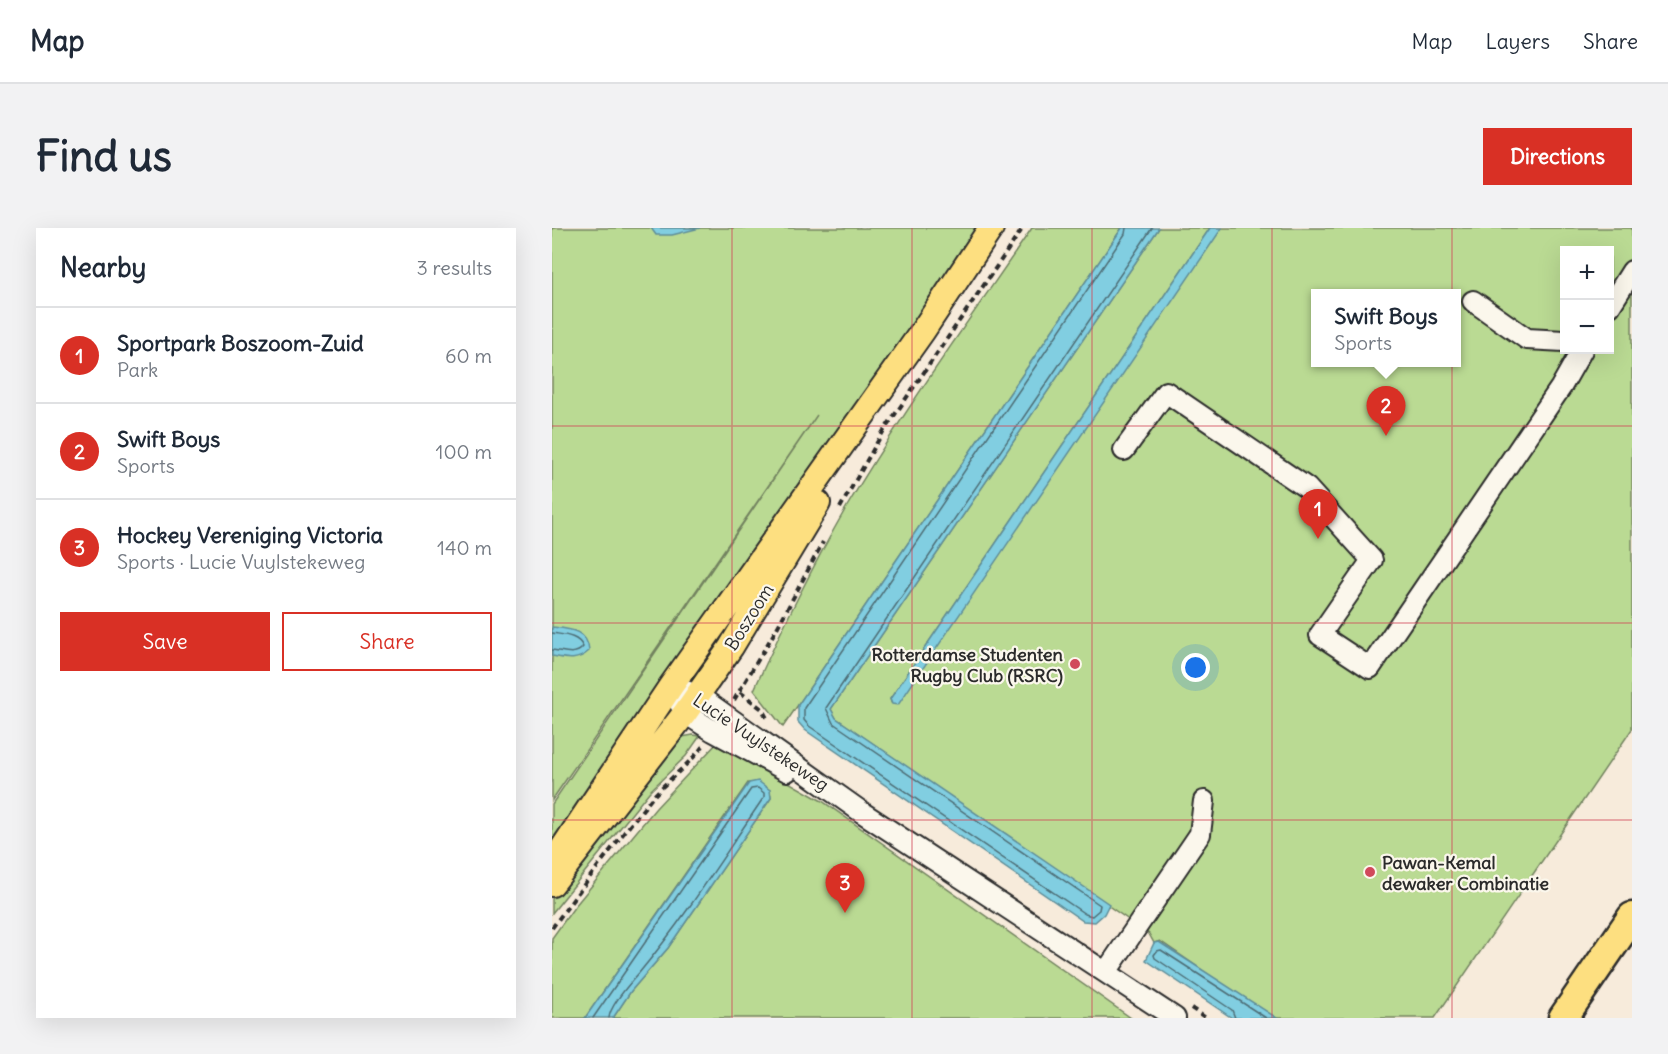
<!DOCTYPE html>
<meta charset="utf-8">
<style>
:root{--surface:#fff;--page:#f2f2f3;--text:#1f2937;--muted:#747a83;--line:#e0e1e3;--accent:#d93025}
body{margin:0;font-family:Delius,sans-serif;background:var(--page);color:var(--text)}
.controls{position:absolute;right:18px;top:18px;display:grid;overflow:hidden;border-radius:0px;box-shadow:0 6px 24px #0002}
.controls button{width:54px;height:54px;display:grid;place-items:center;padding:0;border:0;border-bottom:2px solid var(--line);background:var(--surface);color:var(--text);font:30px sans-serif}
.you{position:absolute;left:644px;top:440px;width:21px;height:21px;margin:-15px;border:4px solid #fff;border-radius:50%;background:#1a73e8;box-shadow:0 0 0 9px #1a73e833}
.badge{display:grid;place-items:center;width:39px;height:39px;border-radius:50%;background:var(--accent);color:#fff;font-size:20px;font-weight:700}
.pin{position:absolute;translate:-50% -50px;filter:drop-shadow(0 2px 3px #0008)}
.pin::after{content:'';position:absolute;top:32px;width:21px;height:18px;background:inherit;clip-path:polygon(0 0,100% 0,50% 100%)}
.popup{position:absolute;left:759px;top:61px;width:150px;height:78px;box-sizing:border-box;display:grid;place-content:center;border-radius:0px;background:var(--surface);filter:drop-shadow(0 2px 4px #0005);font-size:20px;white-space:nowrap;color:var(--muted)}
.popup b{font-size:22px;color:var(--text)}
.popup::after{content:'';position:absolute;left:50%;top:100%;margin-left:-12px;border:12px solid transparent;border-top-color:var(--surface)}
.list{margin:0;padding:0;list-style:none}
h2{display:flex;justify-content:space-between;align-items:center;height:78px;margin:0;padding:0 24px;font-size:26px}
h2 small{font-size:20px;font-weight:400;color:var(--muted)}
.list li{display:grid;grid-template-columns:39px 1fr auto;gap:18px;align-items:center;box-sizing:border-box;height:96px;padding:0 24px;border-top:2px solid var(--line)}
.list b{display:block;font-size:22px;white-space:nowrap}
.list p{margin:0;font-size:20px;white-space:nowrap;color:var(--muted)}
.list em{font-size:20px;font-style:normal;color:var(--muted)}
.actions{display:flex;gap:12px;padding:18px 24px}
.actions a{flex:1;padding:14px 0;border:2px solid var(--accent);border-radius:0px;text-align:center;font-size:21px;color:var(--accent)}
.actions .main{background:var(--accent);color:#fff}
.map{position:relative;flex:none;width:1080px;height:790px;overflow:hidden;border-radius:0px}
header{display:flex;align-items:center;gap:36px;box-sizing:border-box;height:84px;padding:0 30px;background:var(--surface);border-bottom:2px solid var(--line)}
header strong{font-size:28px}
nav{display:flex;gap:33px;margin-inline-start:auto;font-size:21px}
.intro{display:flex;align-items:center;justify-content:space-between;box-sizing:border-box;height:144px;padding:0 36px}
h1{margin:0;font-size:42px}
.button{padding:15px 27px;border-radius:0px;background:var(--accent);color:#fff;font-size:21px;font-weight:700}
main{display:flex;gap:36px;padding:0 36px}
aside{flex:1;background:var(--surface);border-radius:0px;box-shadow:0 6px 24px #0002}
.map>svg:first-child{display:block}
.green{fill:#bada93;stroke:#72825f;stroke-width:1.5;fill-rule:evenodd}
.water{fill:#81cee1;stroke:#5f8d98;stroke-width:1.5}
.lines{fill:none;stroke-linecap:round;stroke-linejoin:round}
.shore{stroke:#4d6c74;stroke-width:1.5}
.minor-casing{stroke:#2b2b2b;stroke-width:24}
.major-casing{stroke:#2b2b2b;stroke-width:28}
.highway-casing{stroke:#2b2b2b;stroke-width:33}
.path{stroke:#2b2b2b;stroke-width:4;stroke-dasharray:6 4.5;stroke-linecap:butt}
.minor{stroke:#fbf7ec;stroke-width:20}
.major{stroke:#fddf80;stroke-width:24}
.highway{stroke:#fddf80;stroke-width:28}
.grid{fill:none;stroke:#d1495b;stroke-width:1.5;stroke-opacity:0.55}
.poi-dot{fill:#d1495b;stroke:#fbf7ec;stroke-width:2}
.labels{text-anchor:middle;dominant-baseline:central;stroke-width:4.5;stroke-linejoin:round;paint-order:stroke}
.street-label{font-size:18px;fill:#2b2b2b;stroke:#fbf7ec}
.poi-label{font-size:18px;font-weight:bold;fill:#2b2b2b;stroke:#fbf7ec;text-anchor:end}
</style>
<header>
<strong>Map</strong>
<nav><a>Map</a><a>Layers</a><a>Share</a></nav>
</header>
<div class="intro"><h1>Find us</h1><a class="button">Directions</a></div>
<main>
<aside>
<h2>Nearby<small>3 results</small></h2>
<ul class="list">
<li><span class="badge">1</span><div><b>Sportpark Boszoom-Zuid</b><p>Park</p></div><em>60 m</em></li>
<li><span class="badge">2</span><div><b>Swift Boys</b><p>Sports</p></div><em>100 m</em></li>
<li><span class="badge">3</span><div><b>Hockey Vereniging Victoria</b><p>Sports · Lucie Vuylstekeweg</p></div><em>140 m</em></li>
</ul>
<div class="actions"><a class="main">Save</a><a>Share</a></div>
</aside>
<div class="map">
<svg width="1080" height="790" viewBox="0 0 1080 790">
<rect width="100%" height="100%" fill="#f7ebdb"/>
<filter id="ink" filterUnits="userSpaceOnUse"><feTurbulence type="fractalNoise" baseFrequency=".0167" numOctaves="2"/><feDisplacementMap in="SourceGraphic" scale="12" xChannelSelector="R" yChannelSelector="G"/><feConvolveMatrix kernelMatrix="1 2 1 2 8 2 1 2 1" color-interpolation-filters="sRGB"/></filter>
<g filter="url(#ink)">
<path class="green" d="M0 0H429L0 625V576L265 187 0 572Z
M480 0H570L231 499 202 462C230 400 260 339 294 280 351 184 417 92 480 0Z
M607 0H658L338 471 339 474 663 0H1080V501L883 790H720L608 713 602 715 597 706 284 490 279 481ZM1012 22H1058V122H1012ZM764 65H904V134H764Z
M141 507 148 508 134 528 97 564 0 685V671L119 514 130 509Z
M166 514 270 573 579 790H61L79 763 116 720 219 570 218 562 196 555 33 790H0V710L23 678 104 580Z"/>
<path class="water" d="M99 0H148L120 7H104Z
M570 0H607L279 481 284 490 557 676 552 686 543 694 531 693 253 502 246 494V477Z
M658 0H670L346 477 340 476 338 471Z
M0 399C17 401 36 402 37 423 25 434 15 431 0 428Z
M206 553 218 562 219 570 116 720 79 763 61 790H33L197 555Z
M607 714 725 790H680L594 732 602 715Z"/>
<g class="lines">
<path class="shore" d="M574 0 573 6 252 480V492L257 498 533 686 540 688 547 682 548 677 281 495 274 480 600 0
M0 405C11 407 26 407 31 419 23 429 11 423 0 422
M41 790 199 561 206 560 212 565V569C171 629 133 690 87 745 78 755 58 777 57 790
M683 790 680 782 603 730 602 727 605 723 609 722 714 790"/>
<g class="minor-casing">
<path id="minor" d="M921 73 975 111 1012 113
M1058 78 1080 43
M572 222 614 164 755 260 820 332 768 407 818 440 1009 159 1030 122
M119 458 145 467 311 585 623 790
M127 474 133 485 161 503 235 543
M554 744 648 606 652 573"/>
</g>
<g class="major-casing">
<path id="major" d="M0 636 119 458 370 104 439 0
M0 656 133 485 179 419 266 275"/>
</g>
<g class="highway-casing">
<path id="highway" d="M1011 790 1080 689"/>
</g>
<path class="path" d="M288 280 331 204 471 0
M188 464 210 481 216 492
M182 472 224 402 271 314
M0 700C32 656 65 613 99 571 115 552 136 538 151 518
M639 780 654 790"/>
<use href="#minor" class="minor"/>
<use href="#major" class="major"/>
<use href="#highway" class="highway"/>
</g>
</g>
<path class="grid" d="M180 0V790M360 0V790M540 0V790M720 0V790M900 0V790M0 198H1080M0 395H1080M0 592H1080"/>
<g class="poi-dot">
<circle cx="523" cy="436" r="6"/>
<circle cx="818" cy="644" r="6"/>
</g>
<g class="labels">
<g class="street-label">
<text transform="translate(197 389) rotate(-58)">Boszoom</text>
<text transform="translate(209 514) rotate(34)">Lucie Vuylstekeweg</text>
</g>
<g class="poi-label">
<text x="511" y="426">Rotterdamse Studenten<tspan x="511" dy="21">Rugby Club (RSRC)</tspan></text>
<text x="830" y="634" text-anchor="start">Pawan-Kemal<tspan x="830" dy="21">dewaker Combinatie</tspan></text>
</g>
</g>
</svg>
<div class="controls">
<button>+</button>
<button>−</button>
</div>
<div class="you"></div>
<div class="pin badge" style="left:766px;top:311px">1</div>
<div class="pin badge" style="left:834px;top:208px">2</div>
<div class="popup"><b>Swift Boys</b>Sports</div>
<div class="pin badge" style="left:293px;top:685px">3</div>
</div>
</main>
